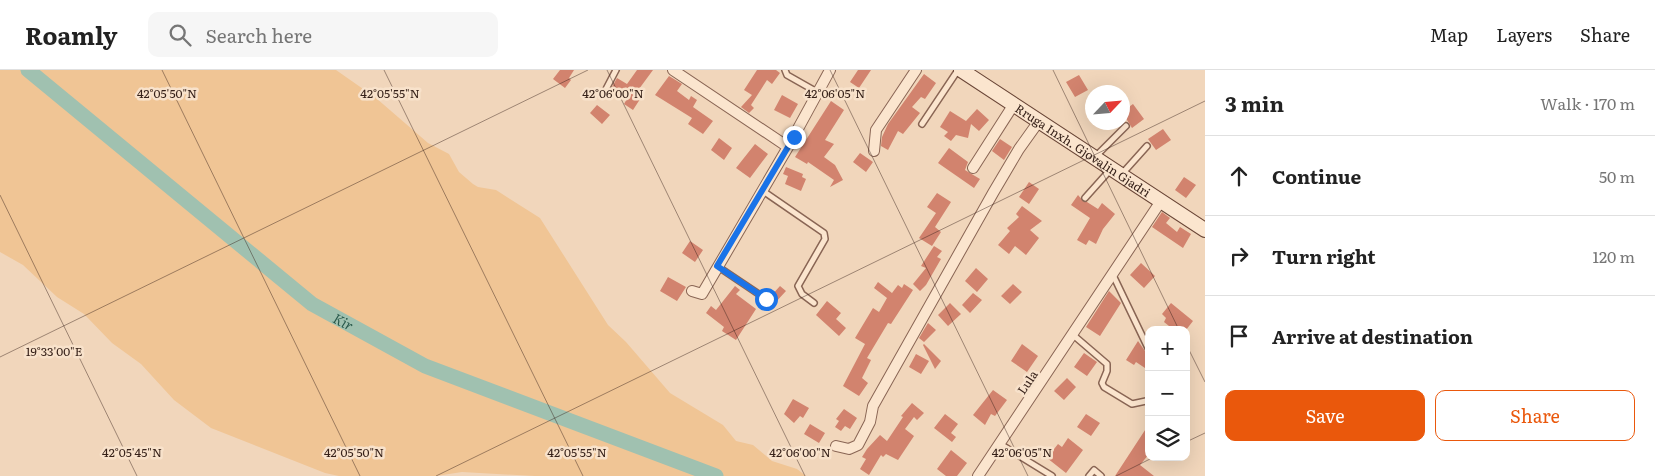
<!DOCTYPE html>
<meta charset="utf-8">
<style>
:root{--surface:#fff;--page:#f6f6f6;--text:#222;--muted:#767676;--line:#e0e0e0;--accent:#ea580c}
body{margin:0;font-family:Literata,serif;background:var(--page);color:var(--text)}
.controls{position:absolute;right:15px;bottom:15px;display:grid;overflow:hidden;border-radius:10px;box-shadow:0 5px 20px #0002}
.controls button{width:45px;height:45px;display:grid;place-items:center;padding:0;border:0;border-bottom:1px solid var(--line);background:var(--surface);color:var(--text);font:25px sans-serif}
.compass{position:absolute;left:1085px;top:15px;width:45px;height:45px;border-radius:50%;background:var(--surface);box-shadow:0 5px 20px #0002;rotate:64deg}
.stop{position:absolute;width:15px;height:15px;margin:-11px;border:4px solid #1a73e8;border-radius:50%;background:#fff}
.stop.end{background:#1a73e8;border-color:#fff;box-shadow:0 1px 5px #0008}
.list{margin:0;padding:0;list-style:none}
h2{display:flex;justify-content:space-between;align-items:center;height:65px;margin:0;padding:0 20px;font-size:21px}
h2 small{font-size:16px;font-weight:400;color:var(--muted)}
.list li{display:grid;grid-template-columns:32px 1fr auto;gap:15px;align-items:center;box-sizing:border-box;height:80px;padding:0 20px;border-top:1px solid var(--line)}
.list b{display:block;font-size:19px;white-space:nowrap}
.list em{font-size:16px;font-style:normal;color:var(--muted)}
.actions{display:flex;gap:10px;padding:15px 20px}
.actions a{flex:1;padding:11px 0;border:1px solid var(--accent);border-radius:10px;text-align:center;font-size:18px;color:var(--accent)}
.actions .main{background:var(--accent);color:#fff}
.icon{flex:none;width:28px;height:28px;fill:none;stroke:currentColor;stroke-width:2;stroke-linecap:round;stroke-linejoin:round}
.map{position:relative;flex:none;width:1205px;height:406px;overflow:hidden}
header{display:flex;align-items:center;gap:30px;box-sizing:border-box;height:70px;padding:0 25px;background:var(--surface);border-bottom:1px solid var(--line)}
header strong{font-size:24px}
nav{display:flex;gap:28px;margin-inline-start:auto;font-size:18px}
.search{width:350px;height:45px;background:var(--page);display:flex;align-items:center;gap:12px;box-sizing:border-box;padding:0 18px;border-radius:10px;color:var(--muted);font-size:19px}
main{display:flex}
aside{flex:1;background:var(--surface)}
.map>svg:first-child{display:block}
.sand{fill:#f0c595}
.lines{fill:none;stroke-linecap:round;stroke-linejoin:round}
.river{stroke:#a0c1b0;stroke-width:15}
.building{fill:#d2836e}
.lane-casing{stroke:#896554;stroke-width:8}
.street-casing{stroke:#896554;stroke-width:12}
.secondary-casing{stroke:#6a4637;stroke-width:16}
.lane{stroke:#fbe5ce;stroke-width:5}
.street{stroke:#fbe5ce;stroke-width:10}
.secondary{stroke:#fbe5ce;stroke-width:14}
.route{stroke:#1a73e8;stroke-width:6}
.ticks{fill:none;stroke:#37221a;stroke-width:1;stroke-opacity:0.45}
.labels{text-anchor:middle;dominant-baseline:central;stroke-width:5;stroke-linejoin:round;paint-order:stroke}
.street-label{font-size:12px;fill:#37221a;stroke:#f8e2cb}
.water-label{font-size:14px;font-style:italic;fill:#28584b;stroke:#f8e2cb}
.ticks-label{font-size:12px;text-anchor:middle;fill:#37221a;stroke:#f8e2cb;stroke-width:5;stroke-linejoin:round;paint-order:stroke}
</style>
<header>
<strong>Roamly</strong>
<div class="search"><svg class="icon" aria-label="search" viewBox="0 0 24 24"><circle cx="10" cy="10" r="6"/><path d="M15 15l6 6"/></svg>Search here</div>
<nav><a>Map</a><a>Layers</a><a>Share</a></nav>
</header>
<main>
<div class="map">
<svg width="1205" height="406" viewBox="0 0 1205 406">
<rect width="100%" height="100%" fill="#f1d6bb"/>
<path class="sand" d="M0 0H336L376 28 428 73 449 84 459 102 473 114 478 117 496 120 540 148 608 255 626 272 670 323 723 355 736 371 753 375 772 391 797 399 806 406H535L462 402 436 406H339L325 403 211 358 174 330 141 294 112 273 84 244 57 227 23 195 0 182Z"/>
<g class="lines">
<path class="river" id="s1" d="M28 0 312 234 425 296 716 406"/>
</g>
<path class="building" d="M560 0H574L569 8 571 10 565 18 553 9Z
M637 0H653L639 19 644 23 633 40 624 34 628 27 612 17 617 8 627 14Z
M757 0H776L780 3 772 14 767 10 751 35 754 38 749 43 741 37 752 25 744 20Z
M858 0H871L859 18 850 12Z
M924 4 936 13 925 29 921 27 912 37 920 43 903 64 898 61 888 80 881 76 882 67 888 54Z
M1079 5 1088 20 1075 27 1066 12Z
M669 6 682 14 677 21 689 30 691 26 697 30 693 37 713 51 703 64 688 54 692 48 655 25Z
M782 25 798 34 790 48 774 40Z
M831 31 844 40 825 70 834 74 824 87 835 95 843 110 830 117 834 110 808 92 807 94 795 87Z
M1133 34 1144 49 1132 58 1122 42Z
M597 35 610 45 602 54 590 43Z
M977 39 989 50 979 61 971 54 968 68 956 65 951 71 944 66 948 62 940 57 950 41 966 51Z
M1163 59 1171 70 1156 80 1148 69Z
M719 68 732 78 724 90 711 80Z
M1000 69 1012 77 1004 90 992 81Z
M755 74 768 84 750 108 736 98Z
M949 78 968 92 965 100 980 109 974 118 938 93Z
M860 83 873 92 866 102 853 92Z
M786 97 803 104 802 107 806 109 801 121 785 114 788 106 783 104Z
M1184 107 1196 115 1186 128 1175 120Z
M1029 112 1039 119 1029 134 1019 127Z
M937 123 951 132 935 157 941 162 932 176 919 168 936 143 927 137Z
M1078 125 1084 132H1087L1098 139 1102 133 1115 144 1103 159 1096 174 1089 170 1086 175 1077 170 1090 148 1071 135Z
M1022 136 1042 151 1030 160 1039 168 1026 185 1015 176 1009 184 998 175 1010 161 1007 158 1019 147 1016 144Z
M1162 142 1170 148 1166 153 1177 162 1180 157 1191 164 1183 178 1152 157Z
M690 171 703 180 695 192 682 183Z
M934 176 942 181 937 187 941 189 926 215 920 221 913 214 926 198 921 196Z
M1141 193 1155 206 1144 218 1130 205Z
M976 198 988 209 977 222 965 211Z
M668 207 686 217 677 231 660 221Z
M878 212 892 223 898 215 902 218 904 214 913 220 891 254 888 253 867 288 871 290 862 308 868 313 859 326 843 316 865 274 855 268 873 238 879 242 887 228 874 218Z
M1013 214 1022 222 1010 234 1001 226Z
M735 216 740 220 736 224 756 239 736 270 722 261 724 257 706 243 711 236 716 240Z
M780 216 786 221 774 234 770 231V227Z
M1109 221 1121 233 1100 266 1086 257Z
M973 223 982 230 970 243 962 235Z
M827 231 841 243 836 249 846 258 839 266 816 245Z
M950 233 961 244 948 256 938 245Z
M1171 233 1193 251 1186 260H1174L1164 252 1166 248 1162 244Z
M928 253 936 260 924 272 919 268Z
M1138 271 1145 281 1149 282V292L1145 298 1136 292 1134 295 1126 290Z
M924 274 941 291 935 299 923 275Z
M1022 274 1038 286 1027 302 1011 291Z
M1084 283 1097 292 1087 306 1074 297Z
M916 284 929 291 921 304 909 297Z
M1067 308 1076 317 1064 330 1054 321Z
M993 320 1007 330 995 346 991 344 985 355 973 345Z
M793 329 809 338 803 348 800 346 794 353 784 344Z
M912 333 924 343 917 350 914 347 905 359 914 366 898 390 886 384 883 387 881 385 869 405 860 399 866 389 862 387 867 379 880 365 887 371 903 347 901 346Z
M844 339 857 348 850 359 845 356 841 361 835 357 839 351 836 349Z
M945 344 958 354 951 363 956 367 952 372 934 358Z
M1086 344 1100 353 1091 366 1077 357Z
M810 354 825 363 819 373 804 364Z
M1149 354V384L1140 395 1154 406H1115Z
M1068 368 1083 380 1066 403 1047 388 1058 374 1062 377Z
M951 380 967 393 957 406H946L937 399Z"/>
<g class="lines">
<g class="lane-casing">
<path id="lane" d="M785 0 787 5 817 22
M605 21 616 0
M922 54 958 0
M1095 87 1126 56
M1121 105 1147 76
M763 121 824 163 825 169 798 216 802 224 814 233
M1085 128 1111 99
M717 196 766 229
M1112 203 1148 278
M1072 264 1107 294V301L1102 313 1104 317 1132 334 1146 331
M1000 374 1052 406
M1089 406 1094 400 1101 406"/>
</g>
<g class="street-casing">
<path id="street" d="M673 0 788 77
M874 81 876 60 916 0
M973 98 1014 34
M692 221 702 224 788 77 830 0
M836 376 849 379 858 375 870 352 873 336 993 123 1019 79 1039 51
M978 406 1161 131"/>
</g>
<g class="secondary-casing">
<g id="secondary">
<path id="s2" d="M961 0 1205 160"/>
</g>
</g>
<use href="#lane" class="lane"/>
<use href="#street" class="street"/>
<use href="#secondary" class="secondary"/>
</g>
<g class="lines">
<path class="route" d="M766 229 717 196 794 67"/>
</g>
<path class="ticks" d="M162 0 360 406M384 0 583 406M607 0 805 406M830 0 1028 406M1053 0 1179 260M0 125 137 406M1186 274 1205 312M0 287 588 0M1186 372 1205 363M436 406 1205 31M1116 406 1154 387"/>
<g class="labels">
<g class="street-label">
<text stroke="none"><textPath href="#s2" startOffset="146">Rruga Inxh. Gjovalin Gjadri</textPath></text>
<text transform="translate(1027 312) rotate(-56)">Lula</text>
</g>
<g class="water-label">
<text stroke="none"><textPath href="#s1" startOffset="404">Kir</textPath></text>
</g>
</g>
<g class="ticks-label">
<text x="167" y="28">42°05'50"N</text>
<text x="613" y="28">42°06'00"N</text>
<text x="835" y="28">42°06'05"N</text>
<text x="390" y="28">42°05'55"N</text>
<text x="54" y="286">19°33'00"E</text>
<text x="132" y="387">42°05'45"N</text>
<text x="354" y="387">42°05'50"N</text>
<text x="577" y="387">42°05'55"N</text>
<text x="800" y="387">42°06'00"N</text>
<text x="1022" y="387">42°06'05"N</text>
</g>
</svg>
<div class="controls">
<button>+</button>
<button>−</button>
<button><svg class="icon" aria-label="layers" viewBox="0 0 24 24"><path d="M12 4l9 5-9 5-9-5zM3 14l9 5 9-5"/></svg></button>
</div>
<svg class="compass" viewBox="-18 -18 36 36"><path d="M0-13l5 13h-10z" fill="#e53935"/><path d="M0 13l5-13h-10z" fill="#767676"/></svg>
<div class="stop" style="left:766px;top:229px"></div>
<div class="stop end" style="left:794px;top:67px"></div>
</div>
<aside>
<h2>3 min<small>Walk · 170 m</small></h2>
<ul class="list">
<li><svg class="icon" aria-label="ahead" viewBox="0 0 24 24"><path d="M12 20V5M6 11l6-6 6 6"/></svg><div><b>Continue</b></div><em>50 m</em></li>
<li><svg class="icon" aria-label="right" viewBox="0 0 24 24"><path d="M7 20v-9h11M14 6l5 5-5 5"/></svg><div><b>Turn right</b></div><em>120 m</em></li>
<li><svg class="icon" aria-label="arrive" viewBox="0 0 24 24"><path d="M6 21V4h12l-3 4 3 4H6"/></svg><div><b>Arrive at destination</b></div></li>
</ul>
<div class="actions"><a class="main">Save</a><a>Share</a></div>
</aside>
</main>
